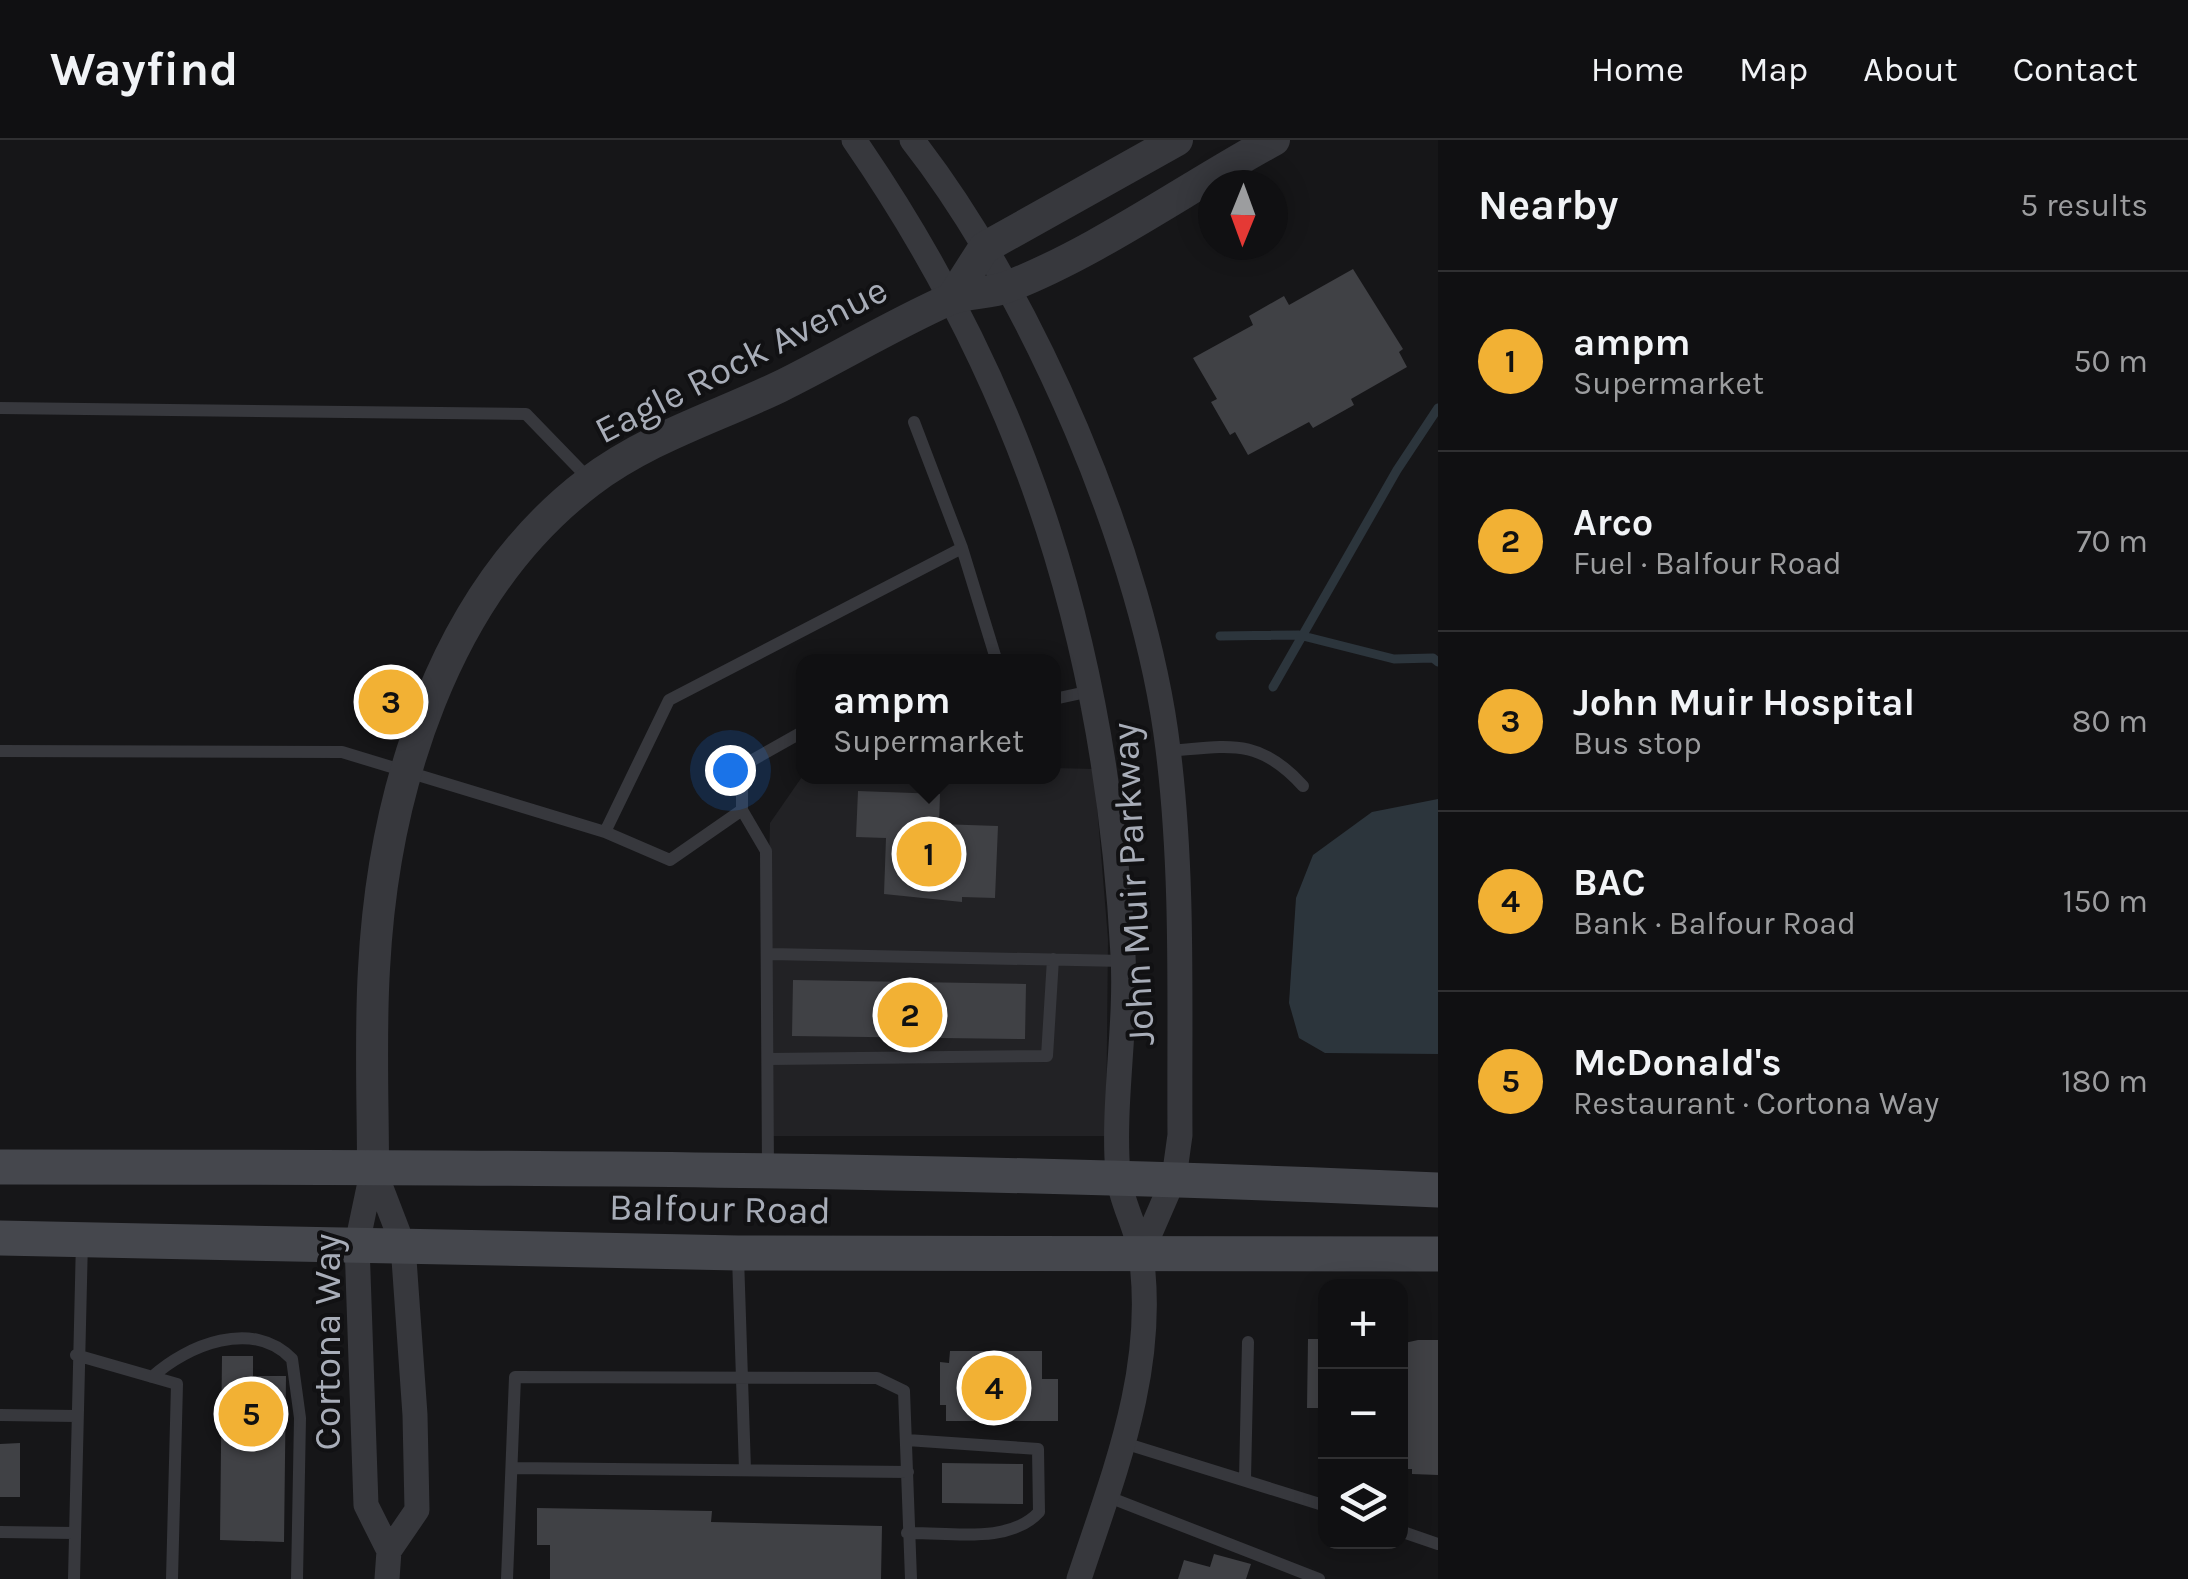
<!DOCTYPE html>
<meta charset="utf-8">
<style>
:root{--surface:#101012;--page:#1e1e20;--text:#f1f3f6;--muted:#9c9d9f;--line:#303032;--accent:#f2b134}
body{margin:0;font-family:Karla,sans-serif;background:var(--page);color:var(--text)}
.controls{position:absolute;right:30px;bottom:30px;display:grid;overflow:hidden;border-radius:20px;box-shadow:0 5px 25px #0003}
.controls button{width:90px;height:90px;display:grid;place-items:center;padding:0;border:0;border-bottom:2px solid var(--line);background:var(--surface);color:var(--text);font:50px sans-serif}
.compass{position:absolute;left:1198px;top:30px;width:90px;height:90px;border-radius:50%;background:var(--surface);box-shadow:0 5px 25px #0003;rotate:181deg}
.you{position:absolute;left:730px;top:630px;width:35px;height:35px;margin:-25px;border:8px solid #fff;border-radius:50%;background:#1a73e8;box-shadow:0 0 0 15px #1a73e833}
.badge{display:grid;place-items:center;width:65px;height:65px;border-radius:50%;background:var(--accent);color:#111;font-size:32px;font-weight:700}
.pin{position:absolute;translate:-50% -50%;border:5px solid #fff;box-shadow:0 2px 10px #0006}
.popup{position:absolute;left:796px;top:514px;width:265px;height:130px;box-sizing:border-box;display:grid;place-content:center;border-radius:20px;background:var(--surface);filter:drop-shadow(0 2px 8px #0005);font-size:32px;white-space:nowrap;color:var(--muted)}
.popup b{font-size:38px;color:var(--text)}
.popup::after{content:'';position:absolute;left:50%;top:100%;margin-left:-20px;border:20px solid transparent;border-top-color:var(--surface)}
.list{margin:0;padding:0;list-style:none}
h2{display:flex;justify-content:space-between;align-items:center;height:130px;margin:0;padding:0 40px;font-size:42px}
h2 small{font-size:32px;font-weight:400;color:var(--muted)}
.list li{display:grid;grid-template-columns:65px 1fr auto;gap:30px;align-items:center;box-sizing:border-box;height:180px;padding:0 40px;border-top:2px solid var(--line)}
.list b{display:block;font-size:38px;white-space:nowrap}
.list p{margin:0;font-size:32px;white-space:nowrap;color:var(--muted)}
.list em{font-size:32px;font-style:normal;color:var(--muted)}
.icon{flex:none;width:55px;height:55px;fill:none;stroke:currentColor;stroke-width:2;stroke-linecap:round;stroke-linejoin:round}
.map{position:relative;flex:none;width:1438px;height:1439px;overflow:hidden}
header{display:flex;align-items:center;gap:60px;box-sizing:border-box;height:140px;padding:0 50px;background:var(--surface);border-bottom:2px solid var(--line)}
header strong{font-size:48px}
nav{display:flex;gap:55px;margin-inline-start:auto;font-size:35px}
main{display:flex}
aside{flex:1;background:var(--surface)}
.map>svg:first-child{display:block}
.built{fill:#222225}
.water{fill:#2c353c}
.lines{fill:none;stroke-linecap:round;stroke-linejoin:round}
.stream{stroke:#2c353c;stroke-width:9}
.building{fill:#404145}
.service{stroke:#37383d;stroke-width:12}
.minor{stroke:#37383d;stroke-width:25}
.tertiary{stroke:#37383d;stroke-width:32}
.secondary{stroke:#45474d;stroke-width:35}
.labels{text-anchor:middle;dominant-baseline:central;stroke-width:8;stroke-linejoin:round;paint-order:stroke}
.street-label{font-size:38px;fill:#a8adb8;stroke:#111113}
</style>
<header>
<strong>Wayfind</strong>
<nav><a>Home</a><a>Map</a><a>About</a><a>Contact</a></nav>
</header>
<main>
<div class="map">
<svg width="1438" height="1439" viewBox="0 0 1438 1439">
<rect width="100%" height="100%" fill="#161618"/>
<path class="built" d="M1054 628 1094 629 1108 799 1106 996H762L770 683 804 634 1054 636Z"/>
<path class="water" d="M1438 659V914L1325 913 1299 898 1289 863 1296 758 1313 715 1372 672Z"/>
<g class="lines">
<path class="stream" d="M1220 496 1299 495 1394 519 1433 518 1438 522
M1273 547 1397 330 1438 268"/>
</g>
<path class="building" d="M1353 129 1403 209 1399 212 1407 227 1351 259 1354 265 1313 288 1309 282 1248 315 1235 292 1230 295 1211 262 1217 259 1193 218 1253 185 1249 176 1284 156 1289 165Z
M858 651 940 654 939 684 998 686 995 758 962 757V762L884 754 886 698 856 697Z
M793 840 1026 844 1025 899 792 896Z
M1308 1199H1326V1334H1319V1268H1307Z
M1418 1200H1438V1335L1412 1334V1329H1400V1204Z
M950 1211H1042V1239H1058V1281H946V1265H940V1222L949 1223Z
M222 1216H253V1236H286L284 1402 220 1400Z
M20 1303V1357H0V1304Z
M942 1323 1023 1324V1364L942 1363Z
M537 1368 712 1371 711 1382 882 1386 881 1439H550V1405H537Z
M1214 1414 1251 1424 1246 1439H1178L1184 1420 1210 1427Z"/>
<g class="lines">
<path class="service" d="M0 268 526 274 589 339
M962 408 997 522
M1054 559 1091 551
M0 611 342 612 605 692 669 560 962 408 914 282
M1169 611C1229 606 1259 597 1303 646
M605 692 670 720 742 670
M770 814 1124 821
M770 919 1047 916 1053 819
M768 1030 766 711 742 670V626L804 591
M738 1117 745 1330
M76 1215 177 1244 172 1439
M152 1237C187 1205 253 1178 292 1219L300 1278 297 1439
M0 1275 76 1276
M907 1300 1038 1309 1039 1372C1009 1405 949 1392 907 1393
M1124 1303 1326 1366
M512 1328 908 1332
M1245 1339 1248 1202
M1106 1356 1319 1439
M1400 1391 1438 1404
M0 1392 74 1393
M74 1439 82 1100
M507 1439 515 1237 877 1238 904 1251 911 1439"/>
<path class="minor" d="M854 0C1028 252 1107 511 1123 815 1127 888 1112 963 1118 1035 1121 1062 1137 1088 1141 1115 1157 1229 1114 1333 1079 1439
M912 0C1032 153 1145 416 1168 609 1184 737 1179 867 1180 995L1174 1038 1141 1114
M373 1027 403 1105 415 1275 417 1370 389 1411 387 1439
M373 1028 357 1104 366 1365 389 1411"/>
<path class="tertiary" d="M952 158 984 108 1177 0
M373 1027C373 961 370 894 374 829 383 653 443 453 589 342 647 298 714 278 779 247 836 219 890 186 948 160 966 152 988 154 1007 147 1096 113 1189 46 1274 0"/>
<path class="secondary" d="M0 1027C479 1027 959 1028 1438 1050
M0 1098 738 1113 1438 1114"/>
</g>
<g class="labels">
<g class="street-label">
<text transform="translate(741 220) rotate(-27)">Eagle Rock Avenue</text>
<text transform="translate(1133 744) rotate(-93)">John Muir Parkway</text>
<text transform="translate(720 1069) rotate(1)">Balfour Road</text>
<text transform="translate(327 1202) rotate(-90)">Cortona Way</text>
</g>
</g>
</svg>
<div class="controls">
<button>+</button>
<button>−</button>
<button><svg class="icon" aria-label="layers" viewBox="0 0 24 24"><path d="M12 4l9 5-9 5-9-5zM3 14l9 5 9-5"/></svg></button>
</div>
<svg class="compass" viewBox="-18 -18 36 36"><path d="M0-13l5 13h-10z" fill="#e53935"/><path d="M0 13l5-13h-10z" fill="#9c9d9f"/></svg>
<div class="you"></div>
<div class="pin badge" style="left:929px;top:714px">1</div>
<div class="popup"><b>ampm</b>Supermarket</div>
<div class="pin badge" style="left:910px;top:875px">2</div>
<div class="pin badge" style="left:391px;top:562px">3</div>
<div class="pin badge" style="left:994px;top:1248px">4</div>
<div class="pin badge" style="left:251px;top:1274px">5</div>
</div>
<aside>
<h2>Nearby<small>5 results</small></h2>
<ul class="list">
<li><span class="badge">1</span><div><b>ampm</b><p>Supermarket</p></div><em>50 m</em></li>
<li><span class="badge">2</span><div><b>Arco</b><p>Fuel · Balfour Road</p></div><em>70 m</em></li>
<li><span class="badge">3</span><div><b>John Muir Hospital</b><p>Bus stop</p></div><em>80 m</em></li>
<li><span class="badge">4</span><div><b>BAC</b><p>Bank · Balfour Road</p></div><em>150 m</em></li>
<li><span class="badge">5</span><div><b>McDonald's</b><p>Restaurant · Cortona Way</p></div><em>180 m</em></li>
</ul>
</aside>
</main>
